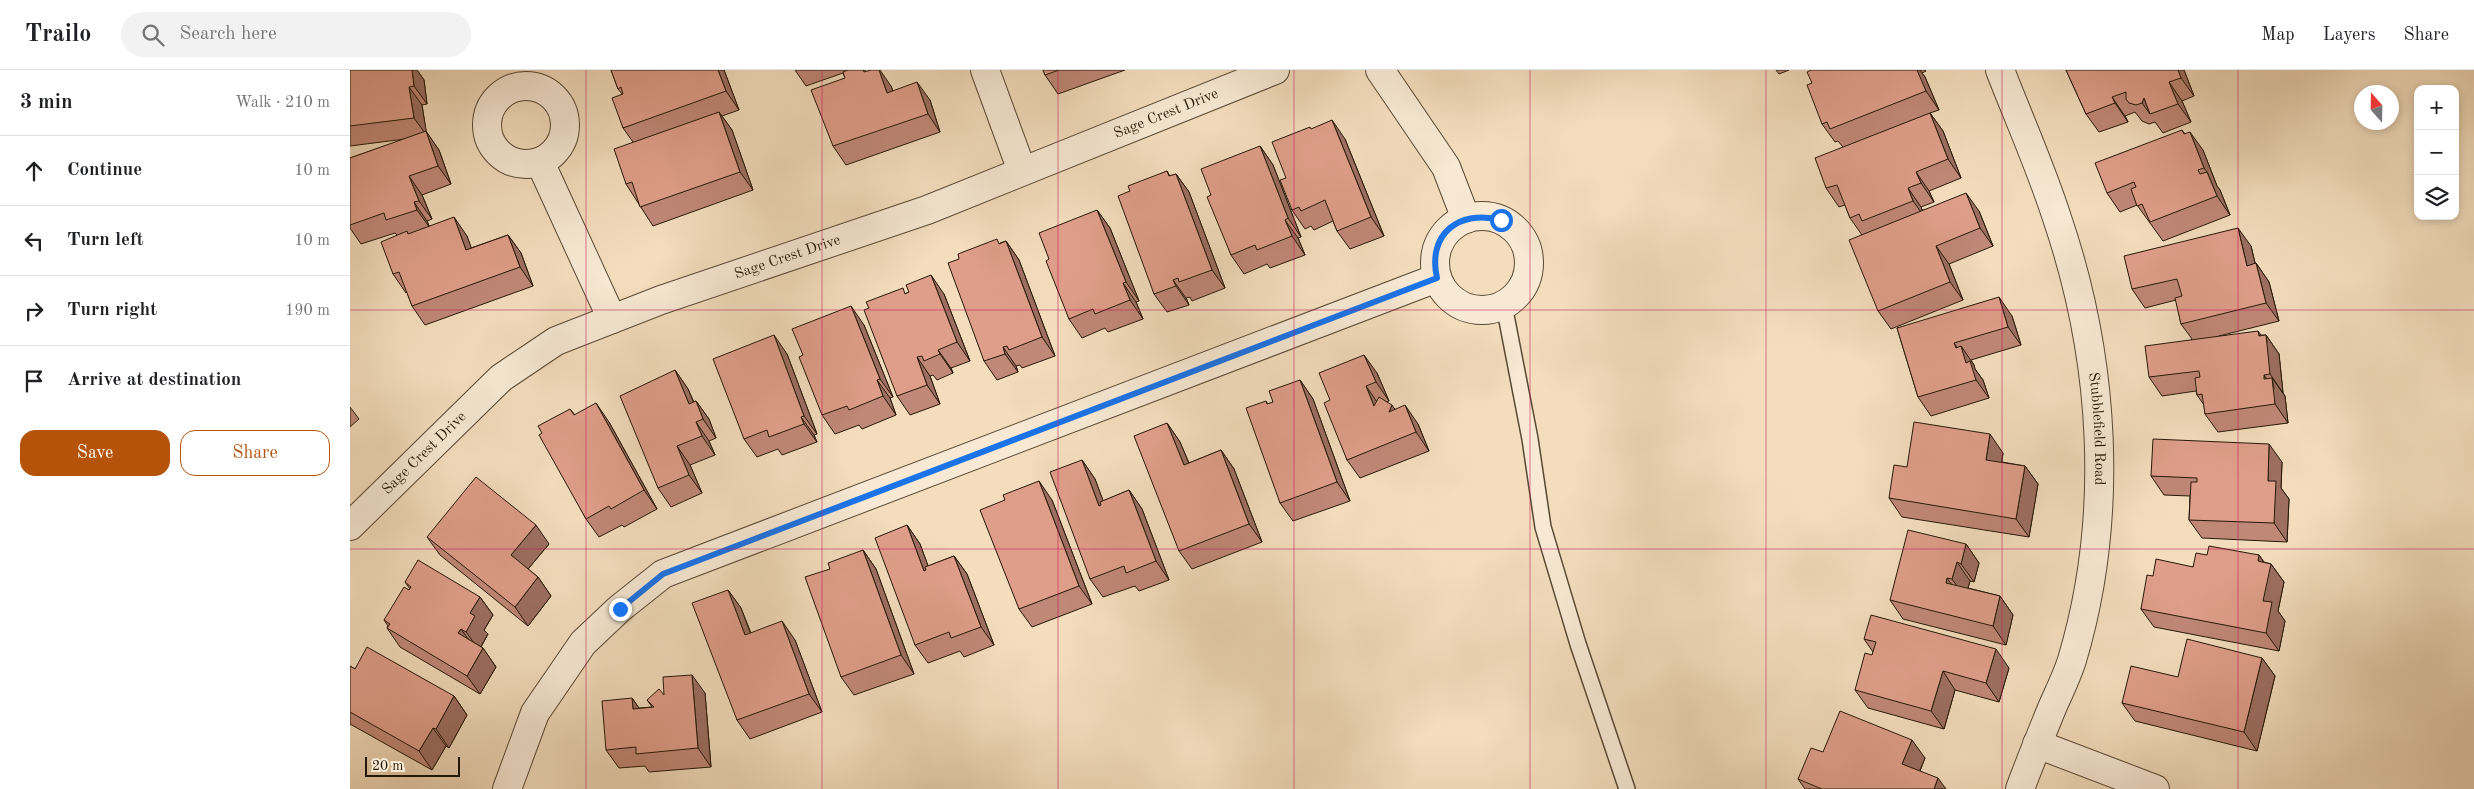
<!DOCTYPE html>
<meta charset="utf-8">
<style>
:root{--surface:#fff;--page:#f2f2f2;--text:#202124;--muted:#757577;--line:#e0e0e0;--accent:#b45309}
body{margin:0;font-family:"Old Standard TT",serif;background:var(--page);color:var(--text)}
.controls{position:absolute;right:15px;top:15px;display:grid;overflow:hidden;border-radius:10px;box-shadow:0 2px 8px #0003}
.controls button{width:45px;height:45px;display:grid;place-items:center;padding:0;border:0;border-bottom:1px solid var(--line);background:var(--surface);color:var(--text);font:25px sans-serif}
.compass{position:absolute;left:2004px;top:15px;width:45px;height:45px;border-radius:50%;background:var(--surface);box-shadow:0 2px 8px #0003;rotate:340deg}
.scale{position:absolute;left:15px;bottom:12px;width:95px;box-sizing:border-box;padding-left:5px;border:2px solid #251806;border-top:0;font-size:14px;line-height:18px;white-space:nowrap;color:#251806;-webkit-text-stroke:4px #f7e9d4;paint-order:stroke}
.stop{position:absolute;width:15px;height:15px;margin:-11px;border:4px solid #1a73e8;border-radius:50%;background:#fff}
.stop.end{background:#1a73e8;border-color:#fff;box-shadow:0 1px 5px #0008}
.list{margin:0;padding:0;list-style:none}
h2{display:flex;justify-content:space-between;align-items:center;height:65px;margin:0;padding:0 20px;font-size:21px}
h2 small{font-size:16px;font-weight:400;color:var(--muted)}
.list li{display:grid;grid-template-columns:32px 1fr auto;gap:15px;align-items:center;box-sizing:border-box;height:70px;padding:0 20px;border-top:1px solid var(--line)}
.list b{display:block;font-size:19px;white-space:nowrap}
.list em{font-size:16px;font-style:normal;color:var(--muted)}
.actions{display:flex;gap:10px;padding:15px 20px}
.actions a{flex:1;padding:11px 0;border:1px solid var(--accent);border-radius:15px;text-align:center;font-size:18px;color:var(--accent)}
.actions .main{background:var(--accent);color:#fff}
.icon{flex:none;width:28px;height:28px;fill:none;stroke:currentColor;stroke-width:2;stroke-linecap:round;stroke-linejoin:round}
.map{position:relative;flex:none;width:2124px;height:719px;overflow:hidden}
header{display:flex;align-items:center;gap:30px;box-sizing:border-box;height:70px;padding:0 25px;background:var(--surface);border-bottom:1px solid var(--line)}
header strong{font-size:24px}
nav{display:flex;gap:28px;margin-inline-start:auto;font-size:18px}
.search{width:350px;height:45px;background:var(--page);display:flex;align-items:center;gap:12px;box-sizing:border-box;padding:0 18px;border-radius:28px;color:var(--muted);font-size:19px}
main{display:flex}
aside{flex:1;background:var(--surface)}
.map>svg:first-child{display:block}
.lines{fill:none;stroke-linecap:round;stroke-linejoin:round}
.lane-casing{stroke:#584934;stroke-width:18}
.street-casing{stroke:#584934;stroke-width:30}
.lane{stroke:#f7e9d4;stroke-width:15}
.street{stroke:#f7e9d4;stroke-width:28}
.wall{fill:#c08877;stroke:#251806}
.shaded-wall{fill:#9c6f61;stroke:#251806}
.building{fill:#df9e8a;stroke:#251806}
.route{stroke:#1a73e8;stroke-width:6}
.grid{fill:none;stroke:#c2185b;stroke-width:1;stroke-opacity:0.55}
.labels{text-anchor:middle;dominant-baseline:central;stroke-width:4;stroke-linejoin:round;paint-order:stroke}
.street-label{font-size:15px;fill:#251806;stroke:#f7e9d4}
</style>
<header>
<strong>Trailo</strong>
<div class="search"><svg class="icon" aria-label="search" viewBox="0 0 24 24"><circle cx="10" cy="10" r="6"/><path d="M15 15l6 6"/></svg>Search here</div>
<nav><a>Map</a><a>Layers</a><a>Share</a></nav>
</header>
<main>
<aside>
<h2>3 min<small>Walk · 210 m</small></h2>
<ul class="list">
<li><svg class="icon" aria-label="ahead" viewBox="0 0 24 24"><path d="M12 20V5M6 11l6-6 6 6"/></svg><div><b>Continue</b></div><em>10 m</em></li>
<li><svg class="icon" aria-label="left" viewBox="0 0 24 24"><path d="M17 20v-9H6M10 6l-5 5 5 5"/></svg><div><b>Turn left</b></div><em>10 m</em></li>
<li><svg class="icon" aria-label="right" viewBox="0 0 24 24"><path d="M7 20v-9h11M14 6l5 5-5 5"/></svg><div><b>Turn right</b></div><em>190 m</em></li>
<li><svg class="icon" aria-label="arrive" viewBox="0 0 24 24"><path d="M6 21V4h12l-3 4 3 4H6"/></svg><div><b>Arrive at destination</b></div></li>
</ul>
<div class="actions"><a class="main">Save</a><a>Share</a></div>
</aside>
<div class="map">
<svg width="2124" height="719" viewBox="0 0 2124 719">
<rect width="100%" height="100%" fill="#f3ddbd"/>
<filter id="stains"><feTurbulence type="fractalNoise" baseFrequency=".004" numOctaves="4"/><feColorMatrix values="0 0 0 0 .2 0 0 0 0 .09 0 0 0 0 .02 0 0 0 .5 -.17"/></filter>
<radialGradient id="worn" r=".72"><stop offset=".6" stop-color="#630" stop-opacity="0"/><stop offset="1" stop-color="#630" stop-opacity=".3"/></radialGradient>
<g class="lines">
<g class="lane-casing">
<path id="lane" d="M1154 235 1180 369 1193 457 1228 574 1277 719"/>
</g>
<g class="street-casing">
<g id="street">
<path d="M635 0 672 101"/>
<path d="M1030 0 1096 97 1116 149"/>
<path id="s1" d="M1650 0C1669 49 1691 98 1707 148 1755 289 1765 446 1722 590 1717 606 1709 622 1702 638 1691 665 1680 692 1670 719"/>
<circle cx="176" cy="55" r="39"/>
<path d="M190 92 262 249"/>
<circle cx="1132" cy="193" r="47"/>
<path id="s2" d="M0 456 151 308 206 271 311 230 577 140 925 0"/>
<path d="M1687 674 1805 719"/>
<path d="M157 719 185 643 233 573 269 539 313 504 1087 208"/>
</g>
</g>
<use href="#lane" class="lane"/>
<use href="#street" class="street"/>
</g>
<path class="wall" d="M0 0H67L74 10 77 34 72 35 76 62 89 80 101 114 72 125 82 149 77 151 79 156 117 166 121 178 158 165 171 183 183 216 75 255 62 236 57 222 56 223 43 204 47 165 45 163 11 174 0 158V88L55 69 0 76Z
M261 0H374L389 40 372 46 382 60 403 120 303 156 276 114 283 72 273 58 272 24 268 19Z
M445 0H515L516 2 541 16 543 21 580 30 590 62 496 95 483 76 495 8 493 3 456 16Z
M693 0H775L708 24 695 5Z
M1426 0H1439L1429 4Z
M1461 0H1575L1576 1 1572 3 1575 7 1589 40 1580 43 1593 61 1611 108 1579 121 1584 132 1571 137 1572 140 1629 141 1643 176 1599 194 1613 230 1541 259 1528 241 1512 165 1500 148 1495 135 1489 137 1476 118 1493 77 1488 71 1485 72 1472 54 1462 13Z
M1716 0H1834L1844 26 1832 31 1841 52 1813 63 1805 52 1799 54 1792 51 1785 42 1775 46 1778 52 1749 62 1736 44Z
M962 59 995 69 1034 166 1000 179 987 161 983 151 964 160 961 156 955 159 942 140 936 108Z
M1832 60 1835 64 1853 80 1867 116 1870 120 1880 145 1813 171 1787 135 1770 142 1757 123Z
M910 76 923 95 951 167 948 168 955 185 920 198 917 194 894 204 881 185 861 125Z
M817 101 820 106 826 104 839 122 875 218 842 231 840 227 836 228 839 235 817 242 804 224 780 121Z
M747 140 760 158 789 231 786 232 793 249 758 262 755 258 732 268 719 249 699 189Z
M656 171 669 190 705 286 672 298 670 295 666 296 668 302 647 310 634 291 650 173Z
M1901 176 1905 193H1906L1919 212 1929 251 1869 266 1916 265 1929 284 1933 323 1935 326 1938 353 1868 362 1855 344 1854 335 1847 325 1846 321 1812 326 1799 307 1842 269 1831 254 1826 230 1795 238 1782 219Z
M556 223 594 224 620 291 601 298 603 303 587 310 583 305 580 306 590 334 560 345 547 326Z
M1662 246 1671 275 1621 290 1624 295 1625 299 1633 310 1639 328 1581 346 1568 327 1547 258Z
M514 255 543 327 540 328 546 345 512 359 509 355 485 364 472 345Z
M437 284 467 364 464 365 467 372 432 385 428 379 407 387 394 369Z
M325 300 338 319 344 332 346 331 359 349 366 368 359 371 365 385 340 395 352 423 321 437 308 418Z
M1027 303 1039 331 1036 332 1045 339 1068 354 1079 381 1010 408 997 390 980 330Z
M950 310 963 329 1000 431 943 451 930 433 916 331 918 334 923 332Z
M0 337 9 349 0 357Z
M220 339 225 345 259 352 307 439 274 457 272 455 249 467 236 449 192 363Z
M817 353 830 372 839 393 871 380 884 399 912 472 842 499 829 481Z
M1653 383 1652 392 1675 396 1688 414 1679 467 1552 447 1539 428Z
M732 390 745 409 753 431 779 420 792 439 819 510 789 521 785 516 753 527 740 509Z
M1932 392 1931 418 1939 429 1937 472 1852 468 1839 450 1840 426 1814 425 1801 406Z
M655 430H702L742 534 682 557 669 539Z
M557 455 570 474 578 496 604 486 617 504 644 575 614 587 610 581 578 593 565 575Z
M77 467 199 474 178 499 188 507 201 526 178 556 90 485Z
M1616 474 1629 493 1624 512 1620 511 1618 518 1650 526 1663 545 1656 575 1553 549 1540 530Z
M513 480 526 499 564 604 504 625 491 607 480 499Z
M1857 485H1909L1914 492 1921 494 1934 512 1928 541 1935 551 1929 581 1804 557 1791 539 1803 506 1843 497Z
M55 512 130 527 143 545 134 560 138 564 131 577 133 578 146 597 130 624 50 577 37 558 38 556 34 550 60 519Z
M378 520 391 538 401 563 445 570 472 642 400 669 387 650Z
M1514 569 1659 598 1649 632 1605 620 1594 659 1518 638 1505 620 1522 585 1523 582Z
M1912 588 1925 606 1907 681 1785 651 1772 633 1828 607Z
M0 596 5 599 104 626 117 645 99 678 96 676 82 700 0 654Z
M355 623 361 697 299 702 295 696 269 698 256 680 282 628 289 638 302 637 297 630 314 625Z
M1473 682 1575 688 1570 701 1596 719H1455L1448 709Z"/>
<path class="shaded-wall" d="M62 0H67L74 10 77 34 64 16Z
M368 0H374L389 40 376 21Z
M529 0H530L541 16 550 41 537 23Z
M1566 0H1570L1575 7 1589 40 1576 21Z
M1828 0H1834L1844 26 1831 8Z
M567 12 580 30 590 62 578 44Z
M1819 12 1832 31 1841 52 1828 34Z
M59 17 72 35 77 66 64 48Z
M1762 27 1775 46 1778 52 1765 33Z
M1794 28 1800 44 1792 33Z
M369 42 382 60 403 120 390 102Z
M1580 43 1593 61 1611 108 1598 89Z
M982 50 995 69 1034 166 1021 147Z
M76 61 89 80 101 114 88 96Z
M1840 62 1853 80 1867 116 1870 120 1880 145 1867 126 1857 102 1854 98Z
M910 76 923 95 951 167 938 148Z
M1566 102 1579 121 1584 132 1571 113Z
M826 104 839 122 875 218 862 200Z
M59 106 72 125 82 149 69 131Z
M1558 118 1571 137 1576 149 1563 131Z
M1616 123 1629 141 1643 176 1630 158Z
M64 132 77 151 80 158 67 140Z
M747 140 760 158 789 231 776 212Z
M104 147 117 166 129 199 116 180Z
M935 150 948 168 955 185 942 166Z
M1888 158 1901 176 1910 214 1897 196Z
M158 165 171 183 183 216 170 197Z
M656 171 669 190 705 286 692 267Z
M1586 176 1599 194 1613 230 1600 212Z
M1906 193 1919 212 1929 251 1916 233Z
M581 205 594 224 620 291 607 272Z
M823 210 836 228 839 235 826 216Z
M773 213 786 232 793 249 780 230Z
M1649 227 1662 246 1671 275 1658 257Z
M501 236 514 255 543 327 530 309Z
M1908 261 1917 273 1916 265 1929 284 1933 323 1920 304Z
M424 265 437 284 467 364 454 346Z
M1604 273 1614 288 1611 276 1624 295 1625 299 1633 310 1639 328 1626 310 1606 278Z
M653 277 666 296 668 302 655 284Z
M588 280 601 298 603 303 590 284Z
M1014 285 1027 303 1039 331 1026 312Z
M567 287 580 306 590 334 577 315Z
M325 300 338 319 351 350 339 334Z
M1914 305 1924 319 1922 308 1935 326 1938 353 1925 334 1914 309Z
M527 310 540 328 546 345 533 326Z
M950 310 963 329 1000 431 987 412Z
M1016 316 1029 335 1024 336Z
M346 331 359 349 366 368 353 349Z
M246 333 259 352 307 439 294 420Z
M1042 335 1055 354 1039 342Z
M1055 335 1068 354 1079 381 1066 362Z
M451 347 464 365 467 372 454 354Z
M346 352 359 371 365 385 352 366Z
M817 353 830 372 847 413 834 395Z
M1640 364 1653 383 1649 408 1636 390Z
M1919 374 1932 392 1931 418 1939 429 1937 472 1924 453 1918 411Z
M327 376 340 395 352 423 339 405Z
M871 380 884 399 912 472 899 454Z
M732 390 745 409 762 454 749 436Z
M1675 396 1688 414 1679 467 1666 449Z
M689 411 702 430 742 534 729 516Z
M779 420 792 439 819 510 806 491Z
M186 455 199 474 174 504 161 485Z
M557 455 570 474 587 520 574 501Z
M1616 474 1629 493 1624 512 1611 494Z
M513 480 526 499 564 604 551 585Z
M1909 485 1919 500 1921 494 1934 512 1928 541 1935 551 1929 581 1916 563 1913 531 1908 491Z
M604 486 617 504 644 575 631 557Z
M1607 492 1620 511 1615 528 1602 509Z
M188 507 201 526 178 556 165 537Z
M1597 508 1610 526 1596 513Z
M378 520 391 538 408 584 395 565Z
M1650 526 1663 545 1656 575 1643 556Z
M130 527 143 545 134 560 138 564 129 580 116 562 120 543Z
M432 551 445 570 472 642 459 624Z
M111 559 124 577 108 563Z
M133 578 146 597 130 624 117 606Z
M1646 579 1659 598 1649 632 1636 613Z
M1912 588 1925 606 1907 681 1894 662Z
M1593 601 1605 620 1594 659 1581 641Z
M342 605 355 623 361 697 348 678Z
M104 626 117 645 99 678 86 659Z
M282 628 295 647 283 639Z
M83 658 96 676 82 700 69 681Z
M1562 670 1575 688 1565 712 1552 694Z
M1588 708 1596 719H1584Z"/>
<path class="building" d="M0 0H62L64 16 59 17 64 48 0 56Z
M261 0H368L376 21 273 58 262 28 273 24 271 17 268 19Z
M498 0H513L514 2 521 0H529L537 23 567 12 578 44 483 76 461 20 495 8 493 2Z
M693 0H709L695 5Z
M1461 0H1567L1576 21 1480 59 1477 52 1472 54 1457 15 1462 13 1457 2Z
M1716 0H1828L1831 8 1819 12 1828 34 1800 44 1794 28 1792 33 1786 35 1779 33 1776 29V22L1762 27 1765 33 1736 44Z
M369 42 390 102 290 137 282 112 276 114 264 79Z
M1580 43 1598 89 1566 102 1571 113 1558 118 1563 131 1512 151 1509 144 1500 148 1487 115 1476 118 1465 88Z
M982 50 1021 147 987 161 975 130 951 141 949 137 942 140 930 110 936 108 922 72 960 57 961 59Z
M1832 60 1834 64 1840 62 1854 98 1848 100 1850 104 1857 102 1867 126 1800 152 1792 134 1787 136 1781 119 1786 117 1784 112 1757 123 1745 93Z
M76 61 88 96 59 106 69 131 64 132 67 140 36 150 34 143 0 155V88Z
M910 76 938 148 935 150 942 166 907 180 905 175 881 185 857 127 861 125 851 99Z
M817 101 819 106 826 104 862 200 829 212 828 208 823 210 826 216 804 224 768 126 780 121 778 116Z
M1616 123 1630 158 1586 176 1600 212 1528 241 1499 170Z
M747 140 776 212 773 213 780 230 745 244 743 239 719 249 696 191 699 189 689 163Z
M104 147 116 180 158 165 170 197 62 236 49 202 43 204 31 172 57 161 58 164Z
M1888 158 1897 196 1906 193 1916 233 1831 254 1825 228 1832 226 1827 209 1782 219 1774 186Z
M647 169 649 174 656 171 692 267 659 280 657 276 653 277 655 284 634 291 598 193 609 189 608 184Z
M581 205 607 272 588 280 590 284 574 291 572 286 567 287 577 315 547 326 514 240 519 238 516 232 553 218 555 224 559 222 556 215Z
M1649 227 1658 257 1604 273 1606 278 1611 276 1616 293 1620 291 1626 310 1568 327 1547 258Z
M501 236 530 309 527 310 533 326 499 340 497 336 472 345 449 287 453 285 442 259Z
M1908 261 1909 266 1916 265 1920 304 1914 305V309L1922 308 1925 334 1855 344 1852 324 1847 325 1845 308 1850 307 1849 301 1799 307 1795 276Z
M424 265 454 346 451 347 454 354 419 367 417 360 394 369 363 289Z
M1014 285 1026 312 1016 316 1024 336 1029 327 1042 335 1039 342 1055 335 1066 362 997 390 974 333 980 330 969 303Z
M325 300 339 334 346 331 353 349 346 352 352 366 327 376 339 405 308 418 270 326Z
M950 310 987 412 930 433 896 338 916 331 917 334 923 332 919 321Z
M246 333 294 420 261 439 259 436 236 449 189 365 192 363 188 356 220 339 224 345Z
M1564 352 1640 364 1636 390 1675 396 1666 449 1539 428 1544 395 1557 397Z
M817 353 834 395 871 380 899 454 829 481 784 366Z
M1803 369 1919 374 1918 411H1926L1924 453 1839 450 1841 412H1847V408L1801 406Z
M732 390 749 436 751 435 750 432 779 420 806 491 776 503 774 496 740 509 700 402Z
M126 407 186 455 161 485 188 507 165 537 77 467Z
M689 411 729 516 669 539 630 440 655 430 653 425Z
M557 455 574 501 576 500 575 497 604 486 631 557 601 568 599 562 565 575 525 468Z
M1558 460 1616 474 1611 494 1607 492 1602 509 1597 508 1596 513 1650 526 1643 556 1540 530Z
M1859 476 1909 485 1908 491 1921 494 1913 531 1922 532 1916 563 1791 539 1797 505 1803 506 1806 489 1843 497 1846 483 1857 485Z
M513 480 551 585 491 607 455 507 480 499 478 493Z
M68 490 130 527 120 543 125 546 116 562 111 559 108 563 133 578 117 606 37 558 40 554 34 550 54 517 59 520 61 517 55 512Z
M378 520 395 565 432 551 459 624 387 650 342 533Z
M1521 545 1646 579 1636 613 1593 601 1581 641 1505 620 1515 583 1522 585 1526 572 1514 569Z
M1837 569 1912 588 1894 662 1772 633 1781 596 1828 607Z
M17 577 104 626 86 659 83 658 69 681 0 642V596L5 599Z
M342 605 348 678 286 684V677L256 680 252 631 282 628 283 639 304 637 297 630 309 619 314 625 313 607Z
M1490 641 1562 670 1552 694 1588 708 1584 719H1472L1448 709 1461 678 1473 682Z"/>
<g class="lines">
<path class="route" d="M270 539 313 504 1087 208C1077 164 1109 139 1151 150"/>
</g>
<path class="grid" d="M236 0V719M472 0V719M708 0V719M944 0V719M1180 0V719M1416 0V719M1652 0V719M1888 0V719M0 240H2124M0 479H2124"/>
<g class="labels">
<g class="street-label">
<text stroke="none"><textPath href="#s2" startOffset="929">Sage Crest Drive</textPath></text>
<text stroke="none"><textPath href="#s2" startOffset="524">Sage Crest Drive</textPath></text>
<text stroke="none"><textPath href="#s1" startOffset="374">Stubblefield Road</textPath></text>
<text stroke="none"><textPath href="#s2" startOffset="104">Sage Crest Drive</textPath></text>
</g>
</g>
<rect width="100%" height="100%" filter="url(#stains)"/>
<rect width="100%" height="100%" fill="url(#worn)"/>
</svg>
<div class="controls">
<button>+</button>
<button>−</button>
<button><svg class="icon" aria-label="layers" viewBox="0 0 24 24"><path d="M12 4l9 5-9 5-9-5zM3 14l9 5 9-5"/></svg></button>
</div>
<svg class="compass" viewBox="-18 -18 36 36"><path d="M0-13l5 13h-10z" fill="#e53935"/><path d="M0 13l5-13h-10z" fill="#757577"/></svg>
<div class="scale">20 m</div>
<div class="stop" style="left:1151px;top:150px"></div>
<div class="stop end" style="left:270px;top:539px"></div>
</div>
</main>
